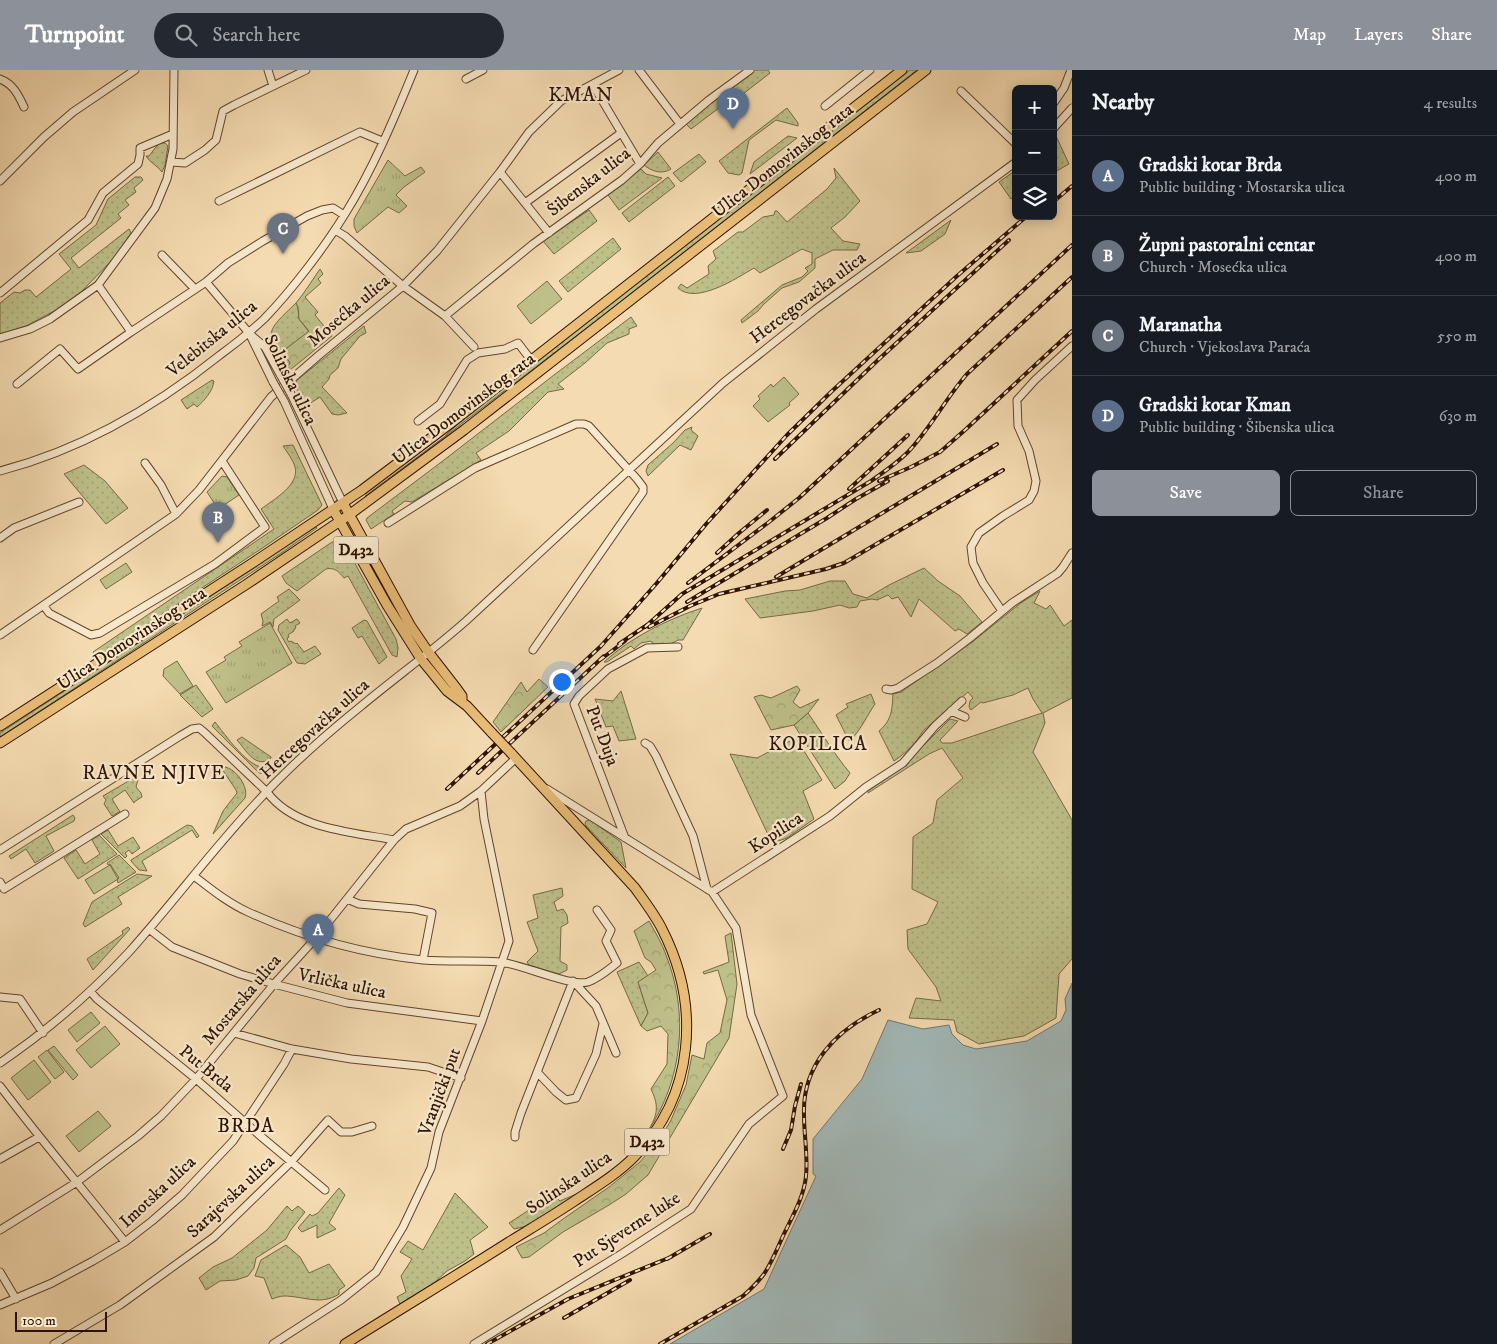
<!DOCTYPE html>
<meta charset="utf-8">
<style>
:root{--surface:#171b24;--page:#242831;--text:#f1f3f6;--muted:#9ea1a6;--line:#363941;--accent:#8c9099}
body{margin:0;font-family:"IM FELL DW Pica",serif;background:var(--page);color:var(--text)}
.controls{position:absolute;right:15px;top:15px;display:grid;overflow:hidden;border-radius:8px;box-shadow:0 2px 12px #0003}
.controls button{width:45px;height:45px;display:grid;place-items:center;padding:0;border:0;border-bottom:1px solid var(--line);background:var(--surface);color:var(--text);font:25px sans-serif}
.scale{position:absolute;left:15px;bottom:12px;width:92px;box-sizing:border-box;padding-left:5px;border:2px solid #2e1200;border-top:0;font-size:14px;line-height:18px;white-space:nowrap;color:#2e1200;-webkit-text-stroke:4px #f8e8cc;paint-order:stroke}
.you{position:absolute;left:561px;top:611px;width:18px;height:18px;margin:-12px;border:4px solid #fff;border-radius:50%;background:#1a73e8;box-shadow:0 0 0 8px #1a73e833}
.badge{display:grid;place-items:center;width:32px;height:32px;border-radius:50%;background:var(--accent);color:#fff;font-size:16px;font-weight:700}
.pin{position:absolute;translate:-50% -41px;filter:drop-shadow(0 1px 2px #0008)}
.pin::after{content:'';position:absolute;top:26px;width:18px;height:15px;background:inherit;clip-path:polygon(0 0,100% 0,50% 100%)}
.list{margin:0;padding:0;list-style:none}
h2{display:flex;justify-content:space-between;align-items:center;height:65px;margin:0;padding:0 20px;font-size:21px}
h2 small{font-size:16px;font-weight:400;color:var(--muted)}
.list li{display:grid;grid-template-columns:32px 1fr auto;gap:15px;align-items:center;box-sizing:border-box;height:80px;padding:0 20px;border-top:1px solid var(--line)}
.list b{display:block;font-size:19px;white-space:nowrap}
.list p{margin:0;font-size:16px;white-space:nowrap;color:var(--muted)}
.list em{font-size:16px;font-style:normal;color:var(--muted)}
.actions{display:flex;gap:10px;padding:15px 20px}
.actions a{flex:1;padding:11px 0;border:1px solid var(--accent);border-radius:8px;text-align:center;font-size:18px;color:var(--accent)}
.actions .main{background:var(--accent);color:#fff}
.icon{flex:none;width:28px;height:28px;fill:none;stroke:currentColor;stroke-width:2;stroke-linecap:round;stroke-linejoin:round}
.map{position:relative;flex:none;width:1072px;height:1274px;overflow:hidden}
header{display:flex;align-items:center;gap:30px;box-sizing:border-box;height:70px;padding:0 25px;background:var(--accent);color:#fff}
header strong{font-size:24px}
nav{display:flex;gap:28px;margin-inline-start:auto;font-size:18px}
.search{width:350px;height:45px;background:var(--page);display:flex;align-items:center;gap:12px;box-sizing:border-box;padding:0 18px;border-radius:28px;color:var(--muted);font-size:19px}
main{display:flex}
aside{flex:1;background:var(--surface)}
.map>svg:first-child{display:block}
.grass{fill:url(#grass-dots);stroke:#766945}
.forest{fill:url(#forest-crowns);stroke:#766945}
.park{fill:url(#park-tufts);stroke:#766945}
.pitch{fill:#bec08a;stroke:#766945}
.water{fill:#a2b8b8;stroke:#74766e}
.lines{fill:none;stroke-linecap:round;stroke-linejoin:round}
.minor-casing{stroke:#60442c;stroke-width:9}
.major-casing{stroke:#2e1200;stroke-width:11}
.minor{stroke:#f8e8cc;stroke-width:7}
.major{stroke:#eabe78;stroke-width:9}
.rail-casing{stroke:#2e1200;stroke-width:4}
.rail{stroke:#f8e8cc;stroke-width:2;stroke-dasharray:5.5;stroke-linecap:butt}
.minor-bridge-casing{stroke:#60442c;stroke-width:9;stroke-linecap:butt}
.major-bridge-casing{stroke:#2e1200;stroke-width:11;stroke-linecap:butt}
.minor-bridge{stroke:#f8e8cc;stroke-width:7}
.major-bridge{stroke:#eabe78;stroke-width:9}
.labels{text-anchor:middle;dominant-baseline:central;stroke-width:4.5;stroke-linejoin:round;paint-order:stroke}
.shield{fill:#f8e8cc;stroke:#6b523d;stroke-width:1}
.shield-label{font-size:16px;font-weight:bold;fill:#2e1200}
.street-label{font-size:18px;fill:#2e1200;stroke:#f8e8cc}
.neighbourhood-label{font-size:19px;letter-spacing:1px;fill:#2e1200;stroke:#f8e8cc}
.quarter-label{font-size:20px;letter-spacing:1px;fill:#2e1200;stroke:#f8e8cc}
</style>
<header>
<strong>Turnpoint</strong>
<div class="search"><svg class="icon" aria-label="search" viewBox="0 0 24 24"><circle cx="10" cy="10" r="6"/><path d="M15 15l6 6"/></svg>Search here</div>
<nav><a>Map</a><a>Layers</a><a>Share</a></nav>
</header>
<main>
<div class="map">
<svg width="1072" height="1274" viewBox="0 0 1072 1274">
<defs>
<pattern id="grass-dots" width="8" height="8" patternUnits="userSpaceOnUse" patternTransform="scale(1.25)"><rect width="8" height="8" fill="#bec08a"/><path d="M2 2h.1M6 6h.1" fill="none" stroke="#a4a475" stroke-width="1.8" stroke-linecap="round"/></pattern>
<pattern id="forest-crowns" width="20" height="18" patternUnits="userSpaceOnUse" patternTransform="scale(1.25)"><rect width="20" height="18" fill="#bec08a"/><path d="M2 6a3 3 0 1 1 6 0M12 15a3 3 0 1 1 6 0" fill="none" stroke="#a4a475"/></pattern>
<pattern id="park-tufts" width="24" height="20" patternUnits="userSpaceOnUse" patternTransform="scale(1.25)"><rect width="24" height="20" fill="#bec08a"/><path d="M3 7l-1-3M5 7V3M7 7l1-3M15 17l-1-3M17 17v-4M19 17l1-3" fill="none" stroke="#a4a475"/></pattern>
</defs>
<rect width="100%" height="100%" fill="#f5dbb1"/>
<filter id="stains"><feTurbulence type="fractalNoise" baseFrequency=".004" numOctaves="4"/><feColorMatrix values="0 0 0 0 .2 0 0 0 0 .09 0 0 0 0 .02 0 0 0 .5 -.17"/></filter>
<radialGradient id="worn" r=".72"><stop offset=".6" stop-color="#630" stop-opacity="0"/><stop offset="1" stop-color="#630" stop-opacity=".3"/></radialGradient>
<path class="grass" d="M755 0H768L770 3 725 38 723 35 691 59 686 54 709 34Z
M910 0H917L597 250 366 427 365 426 444 367 463 349Z
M787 38 798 53V56L776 50 749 70 742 103 739 105 728 103 719 91Z
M788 66 797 68 750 104 754 92Z
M1056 66 1069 94 1053 103V70Z
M159 73H165L168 76 165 95 162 102C157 95 150 93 146 86H149Z
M658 82 671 99C662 105 651 101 644 95Z
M699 84 706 92 681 112 673 103Z
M834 98 860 131 845 147 831 158 843 171 860 174 857 180H833L815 189V198L799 212 782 218 764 234 758 241 742 253 741 250 782 215 802 207 808 201 805 198 812 194V183L802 179 760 203 754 198C737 208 696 235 678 218L681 214 687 218 709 204 708 196 716 189 713 181 738 162H743L763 147 774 145 775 141H777L787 152 827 119 836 108Z
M641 99 646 104 662 108 619 140 608 125Z
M1016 100V126L1011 129 999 112Z
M135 107H141L143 110 134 118 136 122 125 130 129 135 118 144 121 148 71 188 79 198 129 159 131 163 117 185 81 222 58 239 26 256 0 264V233L14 222 20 223 25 220H30L36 227 71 199 59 184 96 155 108 129Z
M668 107 675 116 629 152 622 143Z
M589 140 597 151 554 184 543 171Z
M951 150 945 164 921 181 906 183Z
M613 168 621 179 568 222 559 211Z
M296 233 298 237 299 249 309 262 287 278 290 294 285 298C264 261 266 262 296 233Z
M631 247 637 256 629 259V264L607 273 585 293 558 314 564 319 548 322 509 361 476 383 481 390 412 432 405 431 392 441 394 444 371 459 366 450 367 448 444 390 554 305Z
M364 256 366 263 360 266 341 289 338 298 330 305 329 309 322 317 347 343 338 345 332 344 320 327 306 336 297 320 296 311Z
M212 310 214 311C213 321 204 331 197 337L194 334 187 339 181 330Z
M692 357 691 360 698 366 691 380 680 375 648 406 646 401 648 395 673 373 685 360Z
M293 375 322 435 318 440 261 479 97 587 93 582 274 459 261 439C273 430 300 415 295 397 293 390 287 382 283 376Z
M84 395 105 411 128 438 106 454 64 404Z
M315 455 317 458 283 482 0 667V663L215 523Z
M332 472H340L345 475 396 569 398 578 397 587 392 585 348 506 344 508C339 502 335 497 326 499L297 521 286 513 282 506Z
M924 498 938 511 960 526 982 552 967 564 959 559 955 561 919 529 911 547 898 527 892 529 888 525 877 530 872 529 860 531 857 537 849 538 840 535 813 541 760 548 745 529 785 521 800 520 830 511H845L853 524 867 528 889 515Z
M289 519 300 530 274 549 273 557 270 552 262 556 263 551 261 544 279 531 277 527Z
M1040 521 1034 533 1046 539 1050 535 1064 556 1072 550V628L1043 643 1045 653 1033 682 1072 750V889L1059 904 1056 948 1024 966 979 974 957 962 954 950 909 948 916 928 941 931 936 917 908 879 907 860 927 854 938 832 912 819 913 767 933 753 937 730 963 708 942 678 929 684 868 723V721L908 694 909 690 950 649 958 651 940 670 942 673H952L1042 643 1033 629 1028 618 1013 625 983 633 981 632 971 640 969 637 970 631 973 628 968 622 923 661C916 673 906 683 894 691L879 661C892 650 892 640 893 624L901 622 971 573 1022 532Z
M702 538 683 570H678L671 574H653L651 571 641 573 634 579 631 576 607 592H604C631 567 668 549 702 538Z
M287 549 290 553 297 549 300 553 295 556 296 558 294 559V561L288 565 289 567 287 569 289 572 291 571 296 574 297 573 304 582 315 576 321 584 305 594 297 593 278 560 279 555Z
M364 550 367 551 387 587 379 594 362 566 358 568 352 558Z
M196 615 213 639 202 647 180 625Z
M621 621 636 669 619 671 613 656 606 657 595 629 613 631Z
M871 624 875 634C868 644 858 665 849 671L836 645 848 637 846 634Z
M808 643C822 663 834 684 850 703L845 711 835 719 794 655Z
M215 652C224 663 250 701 266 697 273 696 286 683 291 678L294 682C283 692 275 706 259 703L212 656Z
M242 667 271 687V688C256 700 246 680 237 670Z
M796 668 822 710 803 721 814 749 787 768 772 773 730 684 757 688Z
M225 697C236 699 249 717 245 728L213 764 223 741 237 723 236 720 222 699Z
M137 706 138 710 136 717 141 723 142 727 134 732V733L125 720 112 729 120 742H119L112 746 104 734 106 730 103 726Z
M73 745 75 748 74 751 46 766 54 781 35 793 26 779 11 789 9 786Z
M590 750 621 772 626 798 586 756 585 754 586 751Z
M187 755 192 756 199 766 197 768 192 760 142 791 147 801 139 800 131 791V790Z
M108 760 118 776 133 767 140 778 132 784 129 780 125 783 127 786 125 788 101 764Z
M99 765 117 784 78 809 64 788 76 780 85 794 100 784 92 770Z
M119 785 136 802 118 813 117 810 119 808 110 794 108 795 107 793Z
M137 804 152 806 118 827 122 834 85 857 83 854 92 832Z
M562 818 563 826 554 832 557 841 563 839 567 845 568 853 561 857 560 891 567 895V900L559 904 529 895 527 892 538 881 527 852 538 848 533 825Z
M128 857 130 859 93 900 87 889 123 864 122 861Z
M639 892 648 906 638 912 648 943 641 956 617 902Z
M339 1118 345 1125 329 1153 336 1159 317 1168V1155L302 1162 298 1158 310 1144 312 1146 318 1143Z
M581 1122 528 1156 514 1159 509 1153 546 1129 552 1124 560 1131Z
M455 1123 488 1157 470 1170 474 1184 465 1191 447 1201 435 1212 400 1234 397 1227 406 1222 401 1206 412 1189 400 1182 408 1171 423 1180Z
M287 1136 292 1141 298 1136 305 1142 290 1161 286 1169 256 1188 254 1198 248 1206 236 1210 220 1211 206 1220 199 1208 213 1197 232 1188 267 1160Z
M286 1175 300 1187 309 1203 329 1194 345 1216 339 1220V1224C321 1236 303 1226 284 1226 280 1226 275 1228 272 1229L264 1208 255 1206 261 1190Z"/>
<path class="forest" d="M320 199 323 204 318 209 321 213 305 227 318 242 315 245 332 266 290 300 288 296 290 293 285 285 287 278 309 261 299 249 298 237 296 233 303 224Z
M539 609 548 617 501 662 493 652 521 612 527 622Z
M797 616 800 620 793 632 800 638 819 629 808 643 794 655 771 660 754 627 761 625 771 628Z
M649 851C655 862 662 873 666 885 689 943 683 1009 648 1061 658 1044 659 1036 651 1019L667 994 668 964 661 956 647 961 641 956 648 943 638 912 656 900 651 892 645 888 634 861Z
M731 863 737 914 729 968 648 1105 626 1124 609 1135 563 1162 529 1187 522 1188 516 1177 544 1163 563 1149 609 1117 640 1092 663 1064 671 1050 686 1015 692 985 704 989 707 973 720 963 727 930 718 900 704 904 703 902 729 892 725 866Z"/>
<path class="park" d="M388 90 405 106 421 97 425 102 404 117 396 125 407 136 399 143 388 137 357 163 354 156V149Z
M222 406 227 407 239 425 218 439 207 422Z
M126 493 132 502 106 519 100 510Z
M270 553 292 593 226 633 206 602 226 590 224 587 242 576 239 572Z"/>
<path class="pitch" d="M547 211 562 229 531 254 517 236Z
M784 307 799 324 789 333 790 335 768 352 753 336 760 329 758 326 771 314 773 317Z
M177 591 193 616 180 624 163 606 164 599Z
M110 795 118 809 94 824 85 810Z
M91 942 100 953 77 972 68 960Z
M105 956 120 974 91 998 76 980Z
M54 976 78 1005 73 1010 48 980Z
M47 980 64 1002 55 1009 38 987Z
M34 990 51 1012 28 1030 11 1008Z
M98 1041 111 1056 79 1082 66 1066Z"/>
<path class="water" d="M1072 913V1274H670L764 1219 816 1106 813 1104V1069L862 1009 888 950 923 959 949 955 952 964 963 975 976 979 1027 971 1061 951 1066 940 1065 929Z"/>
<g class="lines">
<g class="minor-casing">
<path id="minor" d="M268 0 273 16
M639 0 680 54
M0 9C13 14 18 24 24 37
M466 9 483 0
M593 15 640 94
M961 21 1016 74
M1053 34 1064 18 1071 0
M825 36 870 0
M1053 59 1072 38
M171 92 185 93 205 80 216 70 223 41 234 35 306 0
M500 102 549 163
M0 111 44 67 73 42 135 0
M219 131 360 62 382 71
M525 133 621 63
M335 160 345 166 403 216 445 246 474 277
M162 185 195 219
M206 212 249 263 273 312
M98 215 131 262 206 212 228 193 263 171 307 146 322 140 333 138 344 145
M0 223 88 150 103 123 138 94 140 85V78L173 64
M445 246 533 174 622 110 640 94 658 73 709 30 750 0
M251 265 265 277 281 306
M0 268 30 259 50 249 98 215 155 138 167 109 173 79 174 0
M17 314 60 279 78 299 131 262
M291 324 343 433
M284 331 333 439
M418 351 440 334 467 290 478 283 505 279 518 273 531 290
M145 393 161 415 176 444
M0 401C81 380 155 337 220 285 235 274 250 262 264 249 292 220 324 178 345 144 373 99 394 49 414 0
M388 453 475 398 576 354H584L589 356 637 409 643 417V422L533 580
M0 468 14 458 79 432
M44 536 49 543 91 565 100 563 215 494 265 457 222 391
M1002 541 983 513 973 493 971 477 979 463 1003 446 1029 430 1034 421 1036 411 1029 381 1018 356 1017 330 1035 310 1072 276
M0 565 176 444 199 420 271 327 318 286 403 216 437 181 500 102 529 62 561 31 619 0
M886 619 891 620 898 618 937 593 970 568 1012 533 1058 503 1063 497 1072 483
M951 641 965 647
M645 673 650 676 656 686 693 766 707 819
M625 768 574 634 579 626 608 599 647 578 678 577
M0 780 180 666 192 659 199 658 204 662 267 722C294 759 352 762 394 770
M194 806C211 819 228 833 248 842 303 867 363 884 423 890 449 892 474 890 500 892 521 894 571 917 588 912 599 908 608 900 617 893L606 871 611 860 597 840
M0 812 4 819 125 744
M712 822 830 746 866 717 903 693 935 656 962 631
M347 829 359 834 415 839 432 843 423 890
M149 859 172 877 240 904 274 914 347 933 482 951
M90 921 97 929 196 1009 258 1064 325 1120
M0 927 20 929 43 963
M234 963 292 979 351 989 428 997 461 1008
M0 993C47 961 90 924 129 882 173 833 212 780 257 732 288 698 324 666 360 637 395 608 432 581 466 551L723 313 816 239 1016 92
M538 1003 556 1022 566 1030 576 1028 596 984 603 954
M0 1016C40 1069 84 1120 125 1172
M515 1067V1062L521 1043 573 911 596 936 616 983
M0 1089 39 1067
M0 1160 77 1112 138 1066 161 1046 196 1009 274 914 315 869 394 770 406 759 460 736 481 721 515 689
M0 1202 16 1229
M0 1235 52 1213 93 1191 125 1172 152 1151 182 1125 233 1071 284 994 292 979
M54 1274 120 1235 214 1167 291 1092 328 1050 341 1062H352L372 1056
M273 1274 341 1230 376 1202 403 1157 431 1098 439 1062 482 951 509 871 484 749 481 721
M474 1274 623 1183 691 1139 749 1054 783 1026 751 945 736 858 712 822 547 719"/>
</g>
<g class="major-casing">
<path id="major" d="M343 433 410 555 429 583 457 619 462 626V631
M333 439 387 535 421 589 447 621 467 636 492 663
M0 656 254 492 362 420 451 353 902 0
M0 673 247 514 349 445 464 360 926 0
M345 1274C399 1240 454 1207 509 1172 530 1159 552 1146 573 1132 594 1118 616 1105 634 1087 695 1025 701 935 662 859 655 845 645 832 635 818L511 683"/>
</g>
<use href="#minor" class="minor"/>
<use href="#major" class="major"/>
<g class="rail-casing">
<path id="rail" d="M1053 132 1072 116
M775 389 878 290 1009 170
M879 411 911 397 940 382 965 360 1072 261
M849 419 908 365
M717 483 739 463 767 440
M776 507 997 374
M688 513 769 452 799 428 1072 175
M687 532 827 448 856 429 888 411
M645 557 682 524 871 411C884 402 897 393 908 382 930 359 946 328 967 304L1072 207
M649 557 690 536 719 524 826 499 844 493 1003 400
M619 574 650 553
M600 590 625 571
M478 703 604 586
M447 719 601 576 656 514 707 453 787 365 831 322 957 206 1027 146
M783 1079 791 1060 795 1036 801 1014
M667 1189 710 1164
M564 1248 630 1210
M487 1274 568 1229 671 1187
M660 1274 743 1226C751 1219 758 1212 764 1204 772 1192 777 1179 783 1166 792 1147 804 1127 806 1106 808 1086 804 1065 804 1045 802 995 836 960 879 940"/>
</g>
<use href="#rail" class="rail"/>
<g class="minor-bridge-casing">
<path id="minor-bridge" d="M281 306 291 324
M273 312 284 331"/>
</g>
<g class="major-bridge-casing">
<path id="major-bridge" d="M492 663 511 683"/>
</g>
<use href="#minor-bridge" class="minor-bridge"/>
<use href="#major-bridge" class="major-bridge"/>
</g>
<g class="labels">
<g class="shield">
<rect x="333.5" y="466.5" width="45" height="27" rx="4"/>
<rect x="624.5" y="1058.5" width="45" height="27" rx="4"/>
</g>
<g class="shield-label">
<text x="356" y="480">D432</text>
<text x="647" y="1072">D432</text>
</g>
<g class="street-label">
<text transform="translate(783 91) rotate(-38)">Ulica Domovinskog rata</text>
<text transform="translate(589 112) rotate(-38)">Šibenska ulica</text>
<text transform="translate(808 228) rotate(-37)">Hercegovačka ulica</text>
<text transform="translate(349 241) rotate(-40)">Mosećka ulica</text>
<text transform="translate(212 269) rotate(-39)">Velebitska ulica</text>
<text transform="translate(290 310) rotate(64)">Solinska ulica</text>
<text transform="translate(464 339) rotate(-37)">Ulica Domovinskog rata</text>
<text transform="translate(132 569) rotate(-33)">Ulica Domovinskog rata</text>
<text transform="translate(315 659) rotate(-42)">Hercegovačka ulica</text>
<text transform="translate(602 666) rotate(69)">Put Duja</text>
<text transform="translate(776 763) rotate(-33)">Kopilica</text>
<text transform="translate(342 914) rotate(12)">Vrlička ulica</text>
<text transform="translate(242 930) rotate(-50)">Mostarska ulica</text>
<text transform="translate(206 999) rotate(39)">Put Brda</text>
<text transform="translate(440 1022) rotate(-70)">Vranjički put</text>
<text transform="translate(569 1113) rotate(-34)">Solinska ulica</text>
<text transform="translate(158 1122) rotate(-43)">Imotska ulica</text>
<text transform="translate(231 1127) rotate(-43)">Sarajevska ulica</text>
<text transform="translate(627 1160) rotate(-33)">Put Sjeverne luke</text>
</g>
<g class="neighbourhood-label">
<text x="818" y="674">KOPILICA</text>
</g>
<g class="quarter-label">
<text x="581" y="25">KMAN</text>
<text x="154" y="703">RAVNE NJIVE</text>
<text x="246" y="1056">BRDA</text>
</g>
</g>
<rect width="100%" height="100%" filter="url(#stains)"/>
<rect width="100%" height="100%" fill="url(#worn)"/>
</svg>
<div class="controls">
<button>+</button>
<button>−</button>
<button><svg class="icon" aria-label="layers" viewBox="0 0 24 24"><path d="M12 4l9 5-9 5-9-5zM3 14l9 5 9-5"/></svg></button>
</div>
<div class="scale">100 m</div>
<div class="you"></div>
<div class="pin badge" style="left:318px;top:885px;background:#5c6f8a">A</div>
<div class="pin badge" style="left:218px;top:473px;background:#6b7280">B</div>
<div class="pin badge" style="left:283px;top:184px;background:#6b7280">C</div>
<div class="pin badge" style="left:733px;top:59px;background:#5c6f8a">D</div>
</div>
<aside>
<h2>Nearby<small>4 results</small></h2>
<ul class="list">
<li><span class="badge" style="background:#5c6f8a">A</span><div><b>Gradski kotar Brda</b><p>Public building · Mostarska ulica</p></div><em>400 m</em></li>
<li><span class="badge" style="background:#6b7280">B</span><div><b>Župni pastoralni centar</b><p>Church · Mosećka ulica</p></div><em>400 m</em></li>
<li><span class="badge" style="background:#6b7280">C</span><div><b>Maranatha</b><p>Church · Vjekoslava Paraća</p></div><em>550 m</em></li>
<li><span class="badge" style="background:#5c6f8a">D</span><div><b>Gradski kotar Kman</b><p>Public building · Šibenska ulica</p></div><em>630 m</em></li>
</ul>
<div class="actions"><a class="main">Save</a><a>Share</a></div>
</aside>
</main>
